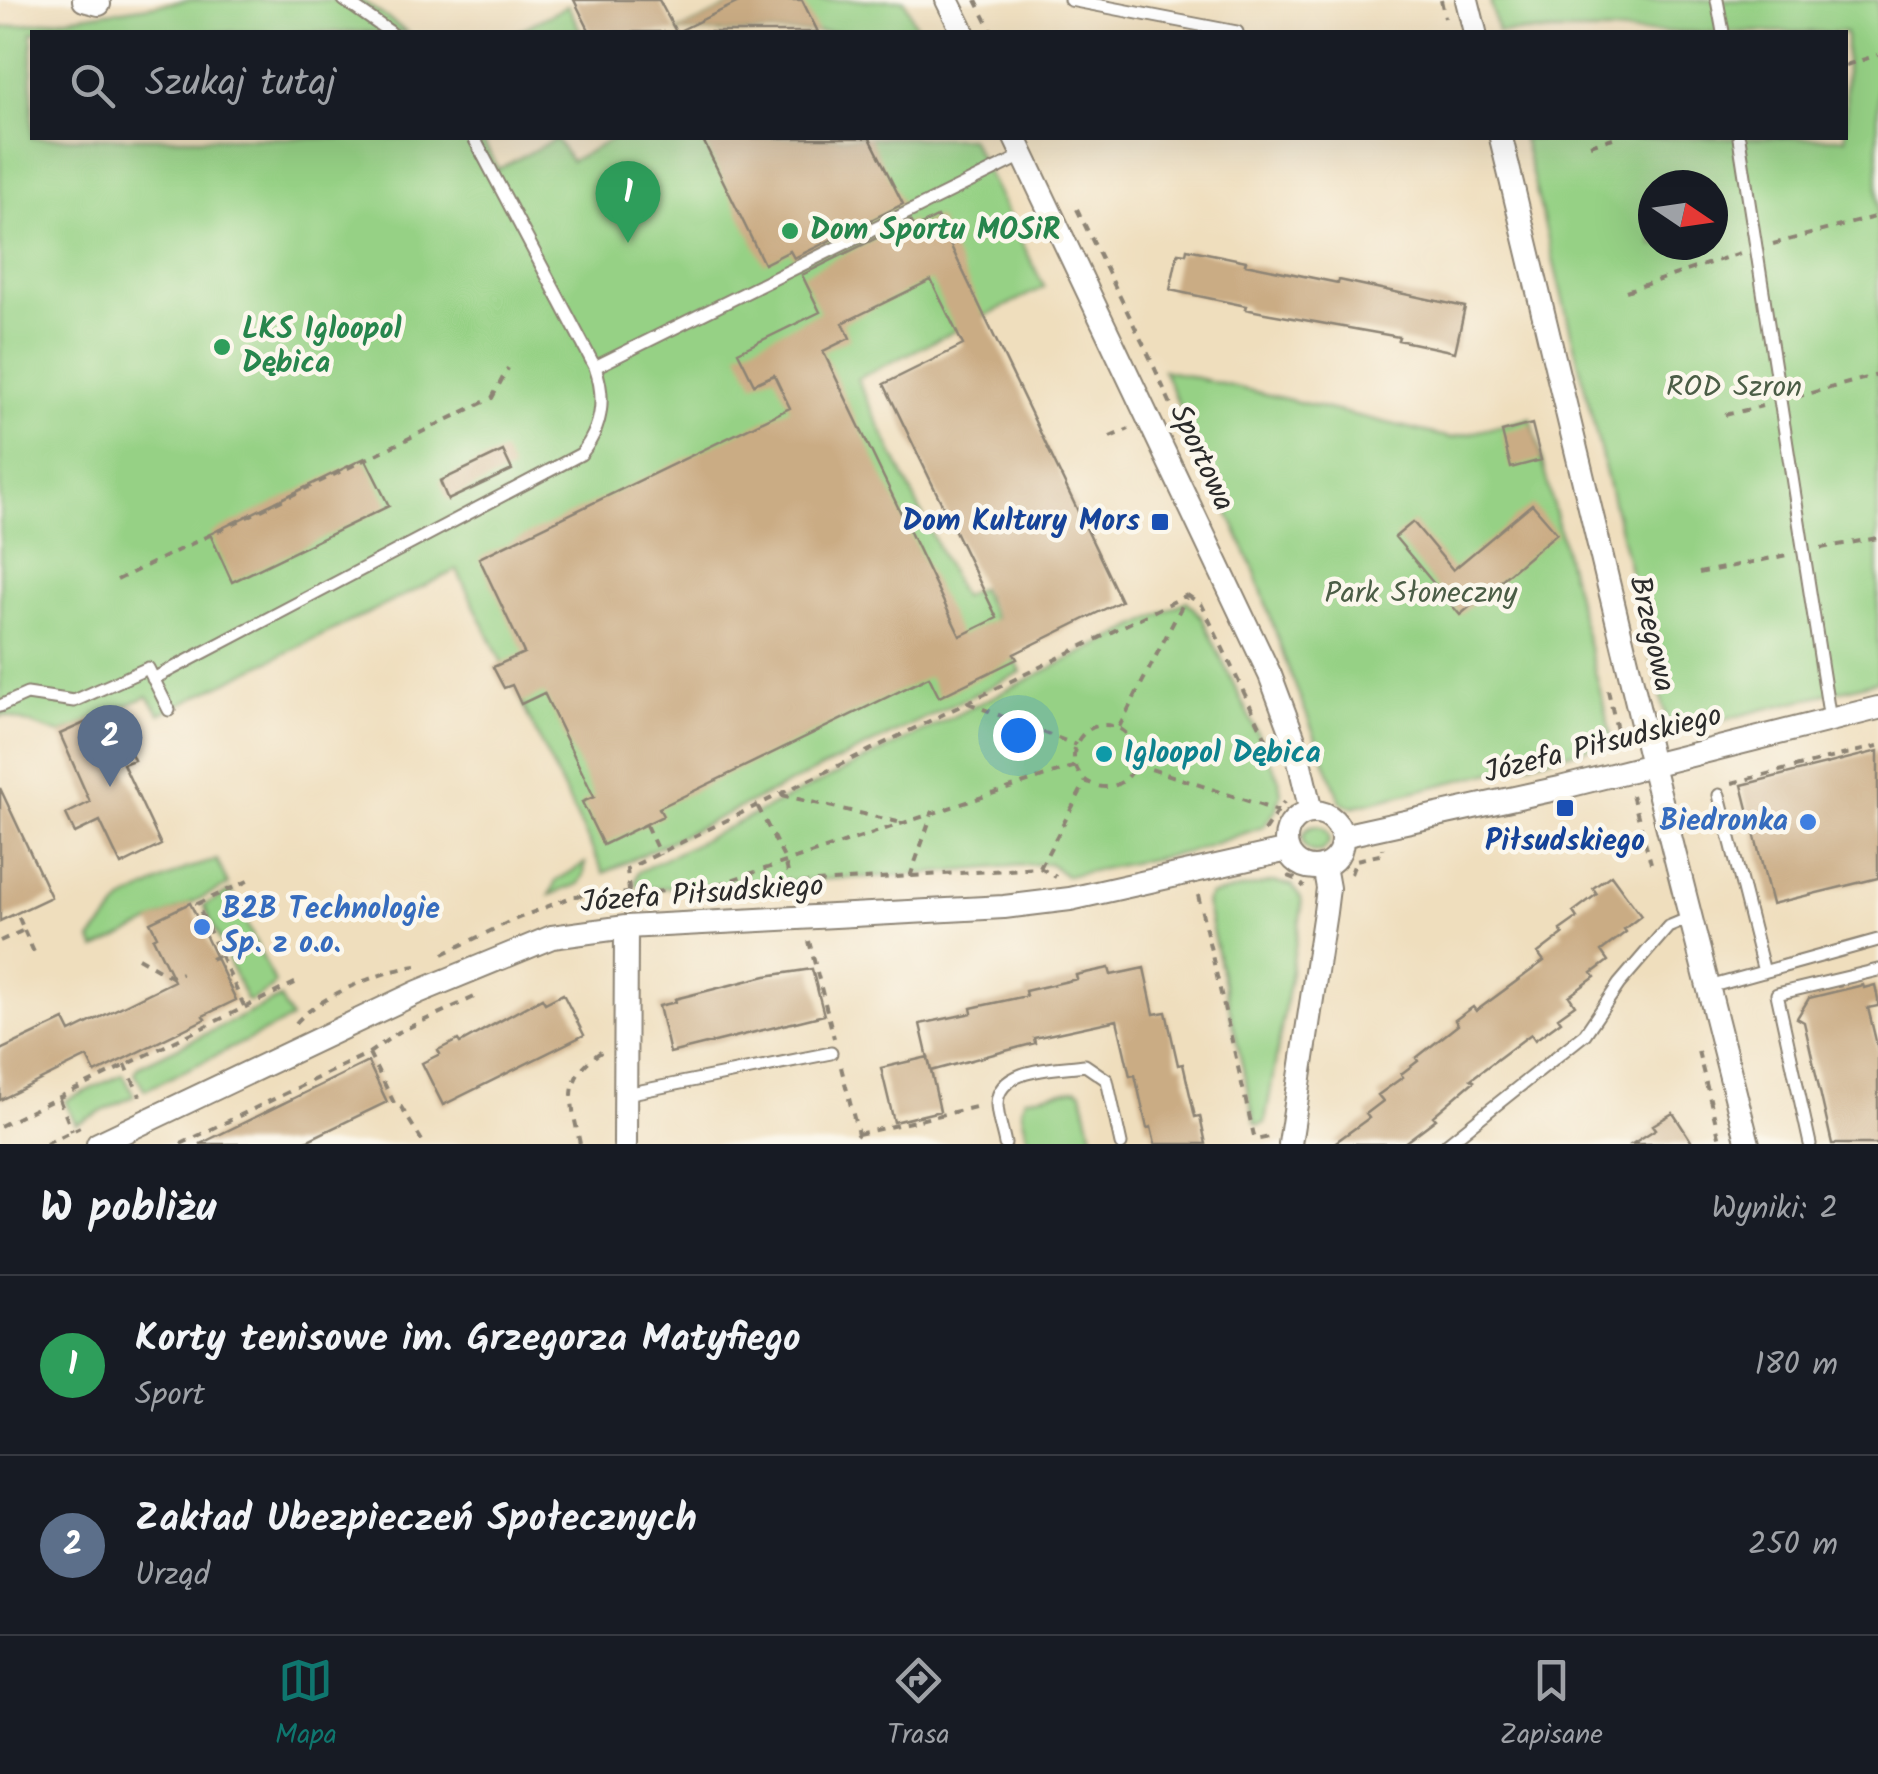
<!DOCTYPE html>
<html lang="pl">
<meta charset="utf-8">
<style>
:root{--surface:#171b24;--page:#20242c;--text:#f1f3f6;--muted:#9ea1a6;--line:#363941;--accent:#0f766e}
body{margin:0;font-family:Kalam,sans-serif;background:var(--page);color:var(--text)}
.compass{position:absolute;left:1638px;top:170px;width:90px;height:90px;border-radius:50%;background:var(--surface);box-shadow:0 10px 40px #0002;rotate:103deg}
.you{position:absolute;left:1018px;top:735px;width:35px;height:35px;margin:-25px;border:8px solid #fff;border-radius:50%;background:#1a73e8;box-shadow:0 0 0 15px #1a73e833}
.badge{display:grid;place-items:center;width:65px;height:65px;border-radius:50%;background:var(--accent);color:#fff;font-size:32px;font-weight:700}
.pin{position:absolute;translate:-50% -82px;filter:drop-shadow(0 2px 5px #0008)}
.pin::after{content:'';position:absolute;top:52px;width:35px;height:30px;background:inherit;clip-path:polygon(0 0,100% 0,50% 100%)}
.list{margin:0;padding:0;list-style:none}
h2{display:flex;justify-content:space-between;align-items:center;height:130px;margin:0;padding:0 40px;font-size:42px}
h2 small{font-size:32px;font-weight:400;color:var(--muted)}
.list li{display:grid;grid-template-columns:65px 1fr auto;gap:30px;align-items:center;box-sizing:border-box;height:180px;padding:0 40px;border-top:2px solid var(--line)}
.list b{display:block;font-size:38px;white-space:nowrap}
.list p{margin:0;font-size:32px;white-space:nowrap;color:var(--muted)}
.list em{font-size:32px;font-style:normal;color:var(--muted)}
.icon{flex:none;width:55px;height:55px;fill:none;stroke:currentColor;stroke-width:2;stroke-linecap:round;stroke-linejoin:round}
.map{position:relative;flex:none;width:1878px;height:1144px;overflow:hidden}
.search{position:absolute;background:var(--surface);box-shadow:0 10px 40px #0002;left:30px;right:30px;top:30px;height:110px;display:flex;align-items:center;gap:25px;box-sizing:border-box;padding:0 35px;border-radius:0px;color:var(--muted);font-size:38px}
.sheet{height:490px;background:var(--surface)}
nav{display:flex;justify-content:space-around;align-items:center;box-sizing:border-box;height:140px;border-top:2px solid var(--line);background:var(--surface);font-size:28px;color:var(--muted)}
nav a{display:grid;justify-items:center;gap:5px}
nav .on{color:var(--accent)}
.map>svg:first-child{display:block}
.green{fill:#96d185;stroke:#607e58;stroke-width:2.5;fill-rule:evenodd}
.building{fill:#caac84;fill-rule:evenodd}
.lines{fill:none;stroke-linecap:round;stroke-linejoin:round}
.service-casing{stroke:#8d8474;stroke-width:15}
.minor-casing{stroke:#8d8474;stroke-width:26}
.path{stroke:#8d8474;stroke-width:4;stroke-dasharray:8 8;stroke-linecap:butt}
.service{stroke:#fff;stroke-width:11}
.minor{stroke:#fff;stroke-width:22}
.leisure-dot{fill:#2e9e5b;stroke:#fbf7ec;stroke-width:4}
.transit-dot{fill:#1a4fb4;stroke:#fbf7ec;stroke-width:4}
.culture-dot{fill:#0f9aa8;stroke:#fbf7ec;stroke-width:4}
.shop-dot{fill:#3f7fe0;stroke:#fbf7ec;stroke-width:4}
.labels{text-anchor:middle;dominant-baseline:central;stroke-width:9;stroke-linejoin:round;paint-order:stroke}
.leisure-label{font-size:30px;font-weight:bold;fill:#27864d;stroke:#fbf7ec;text-anchor:start}
.park-label{font-size:30px;fill:#4b5d46;stroke:#fbf7ec}
.street-label{font-size:30px;fill:#2b2b2b;stroke:#fbf7ec}
.transit-label{font-size:30px;font-weight:bold;fill:#164399;stroke:#fbf7ec;text-anchor:end}
.culture-label{font-size:30px;font-weight:bold;fill:#0d838f;stroke:#fbf7ec;text-anchor:start}
.shop-label{font-size:30px;font-weight:bold;fill:#366cbe;stroke:#fbf7ec;text-anchor:end}
</style>
<div class="map">
<svg width="1878" height="1144" viewBox="0 0 1878 1144">
<rect width="100%" height="100%" fill="#fbf7ec"/>
<filter id="ink" filterUnits="userSpaceOnUse"><feTurbulence type="fractalNoise" baseFrequency=".01" numOctaves="2"/><feDisplacementMap in="SourceGraphic" scale="20" xChannelSelector="R" yChannelSelector="G"/><feConvolveMatrix kernelMatrix="1 2 1 2 8 2 1 2 1" color-interpolation-filters="sRGB"/></filter>
<filter id="wash" filterUnits="userSpaceOnUse"><feTurbulence type="fractalNoise" baseFrequency=".0048" numOctaves="4" result="noise"/><feDisplacementMap in="SourceGraphic" scale="40" xChannelSelector="R" yChannelSelector="G"/><feGaussianBlur stdDeviation="2.25" result="paint"/><feColorMatrix in="noise" values="0 0 0 0 0 0 0 0 0 0 0 0 0 0 0 0 0 1.4 0 .05"/><feComposite in="paint" operator="in"/></filter>
<g filter="url(#wash)">
<rect width="100%" height="100%" fill="#efdebd"/>
<path class="green" d="M190 0H361L407 32H32V138H481L498 169 556 139 571 161 615 138H970L1044 287 857 379 962 597 980 588 1021 672 604 873 457 570 160 714 148 696 60 734 4 715 0 717V28Z
M743 0H904L919 32H677Z
M1490 0H1878V681L1670 733 1523 138H1846V32H1498ZM1653 185H1713V245H1653Z
M568 6 581 32H516Z
M1163 370 1451 438 1531 418 1613 742 1352 807 1341 802 1284 657 1255 572Z
M1187 601 1202 618 1279 779 1281 794 1277 809 1263 827 1193 851 1066 876 1049 863 910 875 641 889 635 884 638 872Z
M1303 839a13 13 0 1 1 26 0a13 13 0 1 1-26 0Z
M217 860 228 885 96 949 91 940 123 901 186 869Z
M585 863 584 875 579 884 550 895 556 881Z
M1273 882 1292 885 1301 898 1302 907 1265 1123 1259 1125 1255 1123 1206 902 1210 895Z
M231 891 275 983 272 988 250 1001 246 1000 204 905Z
M280 998 291 1019 145 1090 135 1074 137 1067Z
M123 1074 134 1096 76 1124 65 1101Z
M1076 1089 1082 1092 1094 1144H1029L1021 1109 1025 1098Z"/>
<g id="blocks">
<path class="building" d="M574 0H659L676 32H590Z
M743 0H802L818 32H677Z
M702 138H870L903 204 794 258 790 251 764 264Z
M937 217 1121 601 1014 654 1017 659 939 697 929 677 659 808 663 816 603 845 582 802 594 797 544 693 521 704 512 685 504 688 493 667 524 653 479 558 790 408 774 375 754 384 738 352 820 312 802 275 911 221 915 228ZM931 280 963 345 884 384 997 618 960 636 823 351 850 338 843 323Z
M1187 249 1246 261 1245 264 1338 283 1339 280 1465 307 1455 352 1398 340 1399 337 1265 313 1245 309 1246 306 1170 290 1178 253 1186 254Z
M1532 424 1541 460 1511 468 1502 432Z
M503 451 512 470 448 500 440 481Z
M365 458 389 506 232 582 210 534Z
M1532 504 1557 533 1460 615 1395 537 1413 522 1453 570Z
M100 716 109 735 120 730 128 746 134 760 123 764 161 845 121 865 100 821 75 833 66 814 90 802 60 734Z
M1878 751V878L1772 904 1742 785Z
M0 788 51 897 0 921Z
M1611 875 1641 916 1624 929 1626 932 1601 951 1608 961 1592 973 1595 977 1569 996 1575 1005 1558 1017 1561 1021 1535 1040 1531 1034 1471 1079 1474 1081 1433 1116 1436 1119 1403 1144H1333L1369 1118 1366 1114 1383 1101 1378 1095 1403 1077 1401 1074 1418 1061 1416 1058 1458 1025 1455 1020 1473 1007 1476 1011 1544 961 1538 953 1563 934 1560 930 1577 918 1573 912 1597 894 1593 888Z
M190 903 236 1000 203 1016 205 1019 95 1073 87 1057 0 1100V1050L64 1020 70 1032 174 981 153 938 157 936 150 922Z
M1109 968 1111 975 1144 968 1154 1014 1166 1012 1178 1065 1183 1064 1195 1117 1200 1116 1206 1144H1155L1151 1127 1147 1128 1135 1075 1130 1076 1117 1020 1034 1038 1035 1043 931 1071 920 1024 972 1013 971 1008 1026 996 1025 991 1077 979 1076 975Z
M812 969 824 1015 670 1053 659 1006 676 1002 675 999 766 976Z
M1863 985 1864 988 1875 985 1878 999V1006L1868 1008 1878 1049V1144H1832L1804 1022 1797 1018 1809 998Z
M563 994 584 1035 443 1105 422 1063 440 1054 438 1050 458 1040 460 1043 542 998 545 1003Z
M928 1057 940 1111 894 1122 881 1068Z
M368 1062 387 1102 300 1144H200Z
M1673 1113 1693 1144H1632L1656 1129 1653 1125Z"/>
</g>
</g>
<g filter="url(#ink)">
<use href="#blocks" fill-opacity="0" stroke="#8d8474" stroke-width="2.5"/>
<g class="lines">
<g class="service-casing">
<path id="service" d="M344 0 390 32
M1070 0 1237 32
M1717 0 1723 32
M1739 138 1830 720
M595 367 1024 155
M153 679 581 454C602 428 606 398 595 367L474 138
M0 706 27 694 74 701 148 668 169 710
M1719 795 1764 972
M1709 987 1878 940
M626 1094 831 1053
M1005 1144C1003 1132 997 1117 997 1104 998 1066 1059 1069 1085 1065L1107 1080 1121 1144
M1447 1144 1585 1034 1619 984 1668 927 1692 917
M1810 1144 1777 994 1878 970"/>
</g>
<g class="minor-casing">
<path id="minor" d="M84 0 99 4
M947 0 963 32
M1467 0 1475 32
M1015 138 1270 675 1294 739 1311 812
M1501 138 1652 765 1748 1144
M1286 840a28 28 0 1 1 56 0a28 28 0 1 1-56 0Z
M1342 836 1560 788 1878 708
M98 1144 418 992 552 937 626 927 1004 907 1070 899 1288 850
M625 1144 626 927
M1290 1144 1325 912 1328 888 1324 866"/>
</g>
<path class="path" d="M976 0 992 32
M1441 0 1445 18
M1846 65 1878 55
M1590 145 1613 138
M1077 209 1151 360 1195 458
M1773 244 1878 216
M1626 291 1740 253
M1796 397 1878 375
M1725 415 1762 406
M1110 437 1129 429
M1821 548 1878 538
M1699 573 1787 555
M117 580 492 398 508 368
M1187 595 1202 605 1270 747
M1608 690 1620 744
M968 703 1076 745
M1074 756a31 31 0 1 1 62 0a31 31 0 1 1-62 0Z
M1119 727 1186 598
M1601 751 1625 742
M1136 764 1278 811
M1732 783 1878 746
M781 795 898 822
M1632 795 1651 863
M758 807 785 860 791 885
M646 825 660 855
M1264 831 1284 802
M1040 868 1086 781
M1351 874 1356 860 1384 854 1383 848
M1288 876 1298 880 1304 887
M910 877 933 811
M704 889 1040 868 1056 877
M629 891 627 869 1187 595
M1198 895 1255 1140 1270 1137
M24 930 37 959
M0 941 24 930 17 913
M809 941 834 1038
M443 954 511 921 574 896 704 889 1076 766
M138 958 172 977 182 973
M211 959 220 955
M244 1006 197 904 250 880
M296 1023C319 996 381 971 416 966
M1698 1051 1721 1144
M369 1053 395 1105 401 1107 424 1144
M125 1064 140 1096
M841 1067 858 1134 849 1144
M59 1099 72 1131
M0 1126 297 982
M858 1134 980 1106
M46 1144 80 1127
M181 1144 369 1053 399 1032 481 994
M580 1144C572 1104 560 1079 601 1052"/>
<use href="#service" class="service"/>
<use href="#minor" class="minor"/>
</g>
</g>
<g class="leisure-dot">
<circle cx="790" cy="231" r="10"/>
<circle cx="222" cy="347" r="10"/>
</g>
<g class="transit-dot">
<rect x="1150" y="512" width="20" height="20" rx="5"/>
<rect x="1555" y="798" width="20" height="20" rx="5"/>
</g>
<circle class="culture-dot" cx="1104" cy="754" r="10"/>
<g class="shop-dot">
<circle cx="1808" cy="822" r="10"/>
<circle cx="202" cy="927" r="10"/>
</g>
<g class="labels">
<g class="leisure-label">
<text x="810" y="231">Dom Sportu MOSiR</text>
<text x="242" y="330">LKS Igloopol<tspan x="242" dy="34">Dębica</tspan></text>
</g>
<g class="park-label">
<text x="1734" y="388">ROD Szron</text>
<text x="1421" y="594">Park Słoneczny</text>
</g>
<g class="street-label">
<text transform="translate(1201 458) rotate(65)">Sportowa</text>
<text transform="translate(1651 634) rotate(77)">Brzegowa</text>
<text transform="translate(1603 745) rotate(-14)">Józefa Piłsudskiego</text>
<text transform="translate(702 895) rotate(-4)">Józefa Piłsudskiego</text>
</g>
<g class="transit-label">
<text x="1140" y="522">Dom Kultury Mors</text>
<text x="1565" y="842" text-anchor="middle">Piłsudskiego</text>
</g>
<g class="culture-label">
<text x="1124" y="754">Igloopol Dębica</text>
</g>
<g class="shop-label">
<text x="1788" y="822">Biedronka</text>
<text x="222" y="910" text-anchor="start">B2B Technologie<tspan x="222" dy="34">Sp. z o.o.</tspan></text>
</g>
</g>
</svg>
<svg class="compass" viewBox="-18 -18 36 36"><path d="M0-13l5 13h-10z" fill="#e53935"/><path d="M0 13l5-13h-10z" fill="#9ea1a6"/></svg>
<div class="you"></div>
<div class="pin badge" style="left:628px;top:243px;background:#2e9e5b">1</div>
<div class="pin badge" style="left:110px;top:787px;background:#5c6f8a">2</div>
<div class="search"><svg class="icon" aria-label="search" viewBox="0 0 24 24"><circle cx="10" cy="10" r="6"/><path d="M15 15l6 6"/></svg>Szukaj tutaj</div>
</div>
<section class="sheet">
<h2>W pobliżu<small>Wyniki: 2</small></h2>
<ul class="list">
<li><span class="badge" style="background:#2e9e5b">1</span><div><b>Korty tenisowe im. Grzegorza Matyfiego</b><p>Sport</p></div><em>180 m</em></li>
<li><span class="badge" style="background:#5c6f8a">2</span><div><b>Zakład Ubezpieczeń Społecznych</b><p>Urząd</p></div><em>250 m</em></li>
</ul>
</section>
<nav>
<a class="on"><svg class="icon" aria-label="map" viewBox="0 0 24 24"><path d="M3 6l6-2 6 2 6-2v14l-6 2-6-2-6 2zM9 4v14M15 6v14"/></svg>Mapa</a>
<a><svg class="icon" aria-label="directions" viewBox="0 0 24 24"><path d="M12 3l9 9-9 9-9-9zM9 14v-3h6M13 9l2 2-2 2"/></svg>Trasa</a>
<a><svg class="icon" aria-label="saved" viewBox="0 0 24 24"><path d="M7 4h10v16l-5-4-5 4z"/></svg>Zapisane</a>
</nav>
